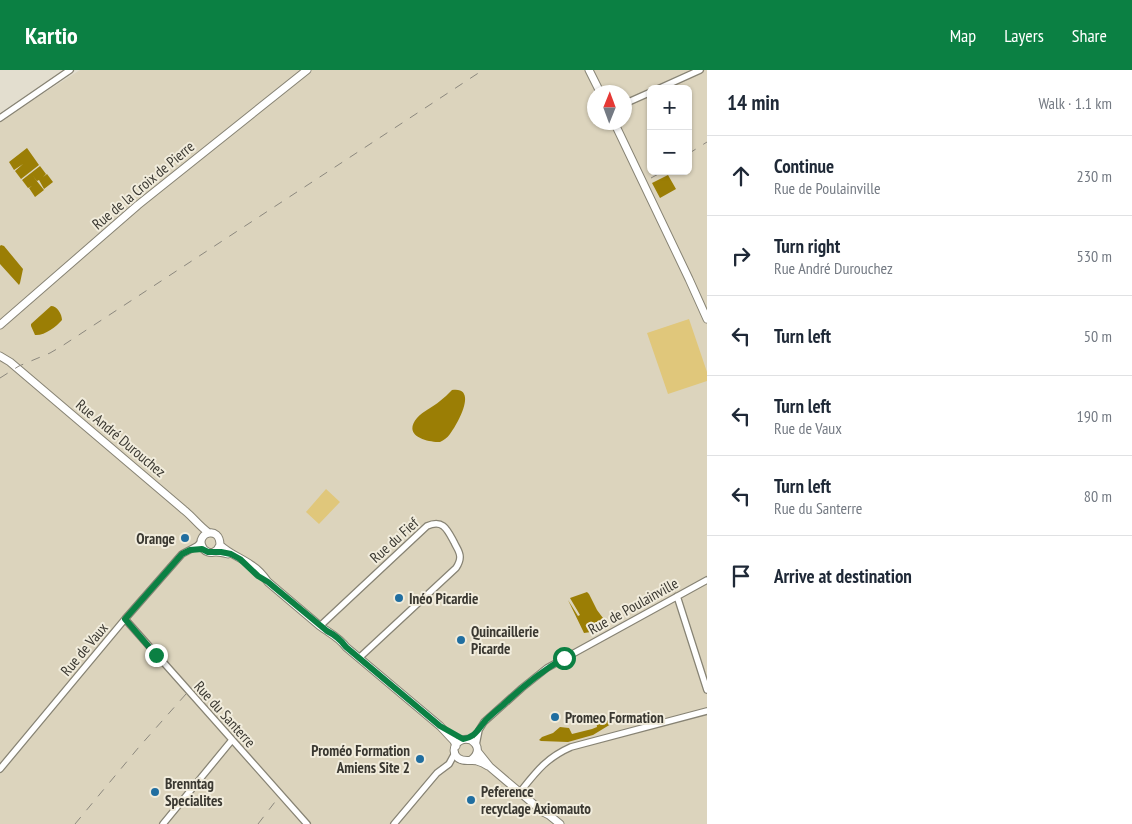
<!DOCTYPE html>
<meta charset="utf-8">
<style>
:root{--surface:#fff;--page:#f6f6f7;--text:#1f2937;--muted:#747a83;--line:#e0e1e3;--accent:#0b8043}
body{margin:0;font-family:"PT Sans Narrow",sans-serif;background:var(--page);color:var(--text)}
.controls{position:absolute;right:15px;top:15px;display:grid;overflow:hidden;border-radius:8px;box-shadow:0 1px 4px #0004}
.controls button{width:45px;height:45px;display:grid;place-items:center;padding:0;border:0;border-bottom:1px solid var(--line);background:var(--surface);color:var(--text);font:25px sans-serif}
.compass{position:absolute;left:587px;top:15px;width:45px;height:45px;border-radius:50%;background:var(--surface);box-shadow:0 1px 4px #0004;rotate:1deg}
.stop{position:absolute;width:15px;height:15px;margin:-11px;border:4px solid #0b8043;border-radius:50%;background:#fff}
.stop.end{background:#0b8043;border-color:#fff;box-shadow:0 1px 5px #0008}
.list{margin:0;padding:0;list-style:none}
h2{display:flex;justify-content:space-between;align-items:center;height:65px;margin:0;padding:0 20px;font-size:21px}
h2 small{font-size:16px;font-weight:400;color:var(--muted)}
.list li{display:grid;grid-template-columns:32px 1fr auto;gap:15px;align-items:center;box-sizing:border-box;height:80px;padding:0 20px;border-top:1px solid var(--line)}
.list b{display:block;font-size:19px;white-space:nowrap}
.list p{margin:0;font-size:16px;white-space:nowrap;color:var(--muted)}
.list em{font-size:16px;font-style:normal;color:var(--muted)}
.icon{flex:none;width:28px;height:28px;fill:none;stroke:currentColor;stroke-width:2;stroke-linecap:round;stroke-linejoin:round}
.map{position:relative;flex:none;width:707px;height:754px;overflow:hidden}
header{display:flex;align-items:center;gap:30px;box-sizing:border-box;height:70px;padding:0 25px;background:var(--accent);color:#fff}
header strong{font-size:24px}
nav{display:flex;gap:28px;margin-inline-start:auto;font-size:18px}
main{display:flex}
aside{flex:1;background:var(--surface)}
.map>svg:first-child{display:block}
.built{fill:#dcd4bd;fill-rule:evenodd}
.green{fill:#e0c77b}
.water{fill:#9b7e05}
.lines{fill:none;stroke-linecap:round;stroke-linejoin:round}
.minor-casing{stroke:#878374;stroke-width:8}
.major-casing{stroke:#878374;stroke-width:9}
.minor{stroke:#fff;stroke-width:5.5}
.major{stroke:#fff;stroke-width:7}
.rail{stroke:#8c887e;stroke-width:1;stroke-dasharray:9 9;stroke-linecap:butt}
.route{stroke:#0b8043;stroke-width:6}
.poi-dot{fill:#206ea0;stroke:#f1ecdc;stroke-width:2}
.labels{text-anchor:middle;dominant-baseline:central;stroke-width:4;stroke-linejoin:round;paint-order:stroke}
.street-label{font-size:15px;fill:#3a3831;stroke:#f1ecdc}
.poi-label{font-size:15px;font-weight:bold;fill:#3a3831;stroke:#f1ecdc;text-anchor:start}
</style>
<header>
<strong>Kartio</strong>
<nav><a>Map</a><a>Layers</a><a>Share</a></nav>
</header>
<main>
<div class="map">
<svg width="707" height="754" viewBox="0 0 707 754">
<rect width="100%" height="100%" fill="#e3decf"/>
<path class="built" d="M80 0H707V754H0V51ZM651 19H688V101H651ZM594 22H624V52H594Z"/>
<path class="green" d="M689 249 707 302V311L668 324 647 263Z
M326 419 340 432 319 454 306 442Z"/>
<path class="water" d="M27 78 39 95 30 102 25 96 30 102 21 109 15 101 23 94 14 100 9 92Z
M40 96 46 104 43 107 47 104 53 112 44 119 39 110 37 111 32 105 44 120 35 127 29 118 32 116 28 118 22 110Z
M668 105 676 119 660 128 652 113Z
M1 175 4 176 23 199 20 213 19 215 0 194V176Z
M51 236C57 236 62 244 62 250 56 257 44 266 35 265L31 256V254Z
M452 320C479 316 457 355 450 364 447 368 444 370 440 372 427 372 402 366 417 348 423 341 433 337 440 331 444 328 448 324 452 320Z
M587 522 589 524 597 540 606 552V554L591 562 584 563 568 530 578 546 580 545 570 528Z
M601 647 605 651 609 650 612 653 611 654 593 665 568 672 541 671 539 670 542 667 553 663 560 657 569 658 572 664 592 659 597 657 596 649Z"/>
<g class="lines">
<g class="minor-casing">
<path id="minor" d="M658 19 700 0
M624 34 651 22
M0 48 70 0
M677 526 707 620
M125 549 307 754
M320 556 427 456C443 449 447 459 454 472 456 477 460 481 460 487 460 491 458 495 456 498L359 588
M476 675 479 660 484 652 522 618 547 598 707 510
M0 699 125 549 182 484 197 476 201 472
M520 722C536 702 546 688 571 677L707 641
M163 754 232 670
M394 754 437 703 449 694 455 683"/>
</g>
<g class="major-casing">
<path id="major" d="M589 0 600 22
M614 52 689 209 707 249
M0 255 138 135 307 0
M0 286 10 292 184 440C193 447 199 456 209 463
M220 475C231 485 240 487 251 495 258 499 263 505 268 512L320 556C329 563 339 567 346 577L440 656 454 671 456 676
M214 482 217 480 220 475C220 455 196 463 202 476 203 479 205 481 208 482 211 483 213 482 216 482 220 482 224 483 228 484
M478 682 490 697 543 742 549 745 560 754
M471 690C479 684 480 676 471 670 459 666 448 679 458 688 464 693 471 689 477 691 481 692 485 694 488 696"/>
</g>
<use href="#minor" class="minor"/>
<use href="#major" class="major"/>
<path class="rail" d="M688 84 707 72
M651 108 664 101
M0 308 19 296 50 283 62 276 483 0
M75 754 139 677 186 624
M258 754 278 728"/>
</g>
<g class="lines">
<path class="route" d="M156 585 125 549 182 484 190 480 202 479 208 482H221L231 484 240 489 258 506 268 512 327 561C335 565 341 570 346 577L440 656 463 669C476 667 478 659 486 650 491 645 497 640 503 635 522 617 542 601 564 588"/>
</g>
<g class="poi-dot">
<circle cx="185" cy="468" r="5"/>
<circle cx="399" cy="528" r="5"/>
<circle cx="461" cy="570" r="5"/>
<circle cx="555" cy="647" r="5"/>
<circle cx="420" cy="689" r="5"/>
<circle cx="155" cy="722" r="5"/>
<circle cx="471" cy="730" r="5"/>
</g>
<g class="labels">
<g class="street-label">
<text transform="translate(143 115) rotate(-40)">Rue de la Croix de Pierre</text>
<text transform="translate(121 368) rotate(40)">Rue André Durouchez</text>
<text transform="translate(394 470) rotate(-42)">Rue du Fief</text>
<text transform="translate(633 536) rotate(-29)">Rue de Poulainville</text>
<text transform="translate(84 579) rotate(-50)">Rue de Vaux</text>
<text transform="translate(225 644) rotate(48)">Rue du Santerre</text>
</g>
<g class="poi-label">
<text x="175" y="468" text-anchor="end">Orange</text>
<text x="409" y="528">Inéo Picardie</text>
<text x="471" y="561">Quincaillerie<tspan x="471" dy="17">Picarde</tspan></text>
<text x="565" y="647">Promeo Formation</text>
<text x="410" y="680" text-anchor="end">Proméo Formation<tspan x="410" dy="17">Amiens Site 2</tspan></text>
<text x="165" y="713">Brenntag<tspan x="165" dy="17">Specialites</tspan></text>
<text x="481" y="721">Peference<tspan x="481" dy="17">recyclage Axiomauto</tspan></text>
</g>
</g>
</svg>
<div class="controls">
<button>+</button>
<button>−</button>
</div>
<svg class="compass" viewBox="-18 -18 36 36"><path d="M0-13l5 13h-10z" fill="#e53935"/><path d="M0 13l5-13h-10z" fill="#747a83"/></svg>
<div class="stop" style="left:564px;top:588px"></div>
<div class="stop end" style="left:156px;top:585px"></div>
</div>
<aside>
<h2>14 min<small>Walk · 1.1 km</small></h2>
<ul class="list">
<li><svg class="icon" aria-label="ahead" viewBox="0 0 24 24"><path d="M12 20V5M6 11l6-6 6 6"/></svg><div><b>Continue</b><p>Rue de Poulainville</p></div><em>230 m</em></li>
<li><svg class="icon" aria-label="right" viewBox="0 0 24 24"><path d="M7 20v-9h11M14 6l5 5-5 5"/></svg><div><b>Turn right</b><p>Rue André Durouchez</p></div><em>530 m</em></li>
<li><svg class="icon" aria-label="left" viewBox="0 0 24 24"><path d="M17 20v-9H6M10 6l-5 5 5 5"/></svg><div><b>Turn left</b></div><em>50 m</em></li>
<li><svg class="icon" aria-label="left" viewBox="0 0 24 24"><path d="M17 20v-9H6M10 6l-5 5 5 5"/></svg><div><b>Turn left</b><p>Rue de Vaux</p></div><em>190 m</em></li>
<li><svg class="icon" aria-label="left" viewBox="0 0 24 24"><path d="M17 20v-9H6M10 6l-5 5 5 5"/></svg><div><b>Turn left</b><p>Rue du Santerre</p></div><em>80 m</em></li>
<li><svg class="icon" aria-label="arrive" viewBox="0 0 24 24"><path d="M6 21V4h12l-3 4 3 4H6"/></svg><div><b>Arrive at destination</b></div></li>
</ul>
</aside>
</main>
